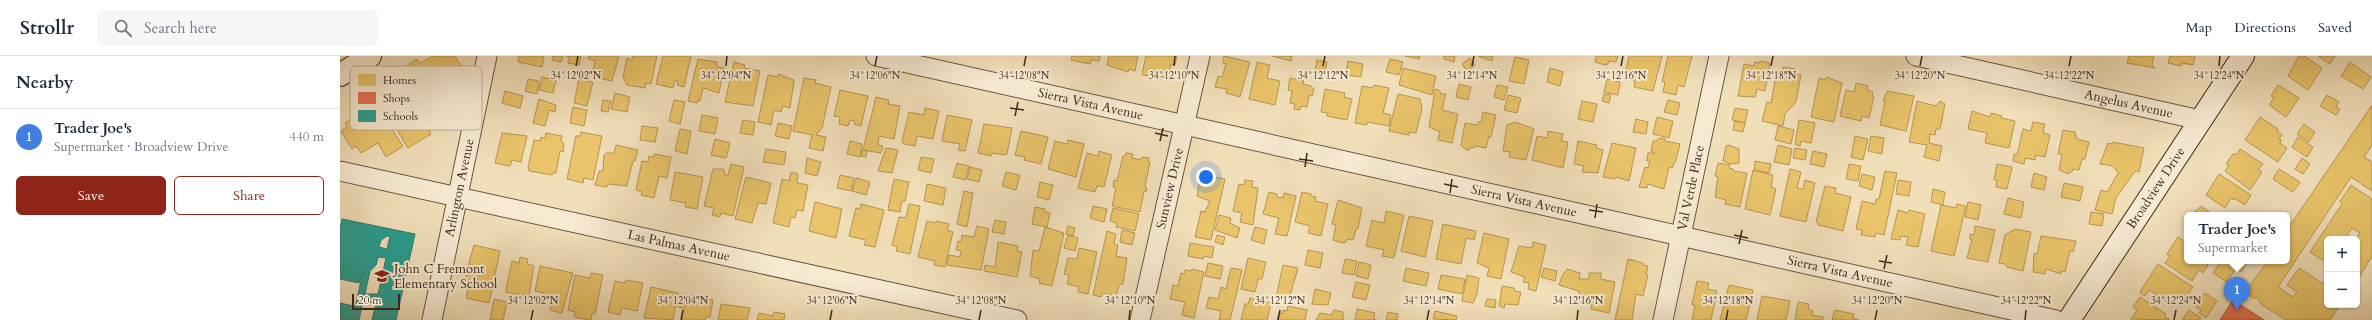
<!DOCTYPE html>
<meta charset="utf-8">
<style>
:root{--surface:#fff;--page:#f6f6f7;--text:#1f2937;--muted:#747a83;--line:#e0e1e3;--accent:#8f2418}
body{margin:0;font-family:Cardo,serif;background:var(--page);color:var(--text)}
.controls{position:absolute;right:12px;bottom:12px;display:grid;overflow:hidden;border-radius:6px;box-shadow:0 1px 3px #0004}
.controls button{width:36px;height:36px;display:grid;place-items:center;padding:0;border:0;border-bottom:1px solid var(--line);background:var(--surface);color:var(--text);font:20px sans-serif}
.scale{position:absolute;left:12px;bottom:10px;width:48px;box-sizing:border-box;padding-left:4px;border:2px solid #3d281a;border-top:0;font-size:11px;line-height:14px;white-space:nowrap;color:#3d281a;-webkit-text-stroke:3px #f6ead2;paint-order:stroke}
.you{position:absolute;left:866px;top:121px;width:14px;height:14px;margin:-10px;border:3px solid #fff;border-radius:50%;background:#1a73e8;box-shadow:0 0 0 6px #1a73e833}
.badge{display:grid;place-items:center;width:26px;height:26px;border-radius:50%;background:var(--accent);color:#fff;font-size:13px;font-weight:700}
.pin{position:absolute;translate:-50% -33px;filter:drop-shadow(0 1px 2px #0008)}
.pin::after{content:'';position:absolute;top:21px;width:14px;height:12px;background:inherit;clip-path:polygon(0 0,100% 0,50% 100%)}
.popup{position:absolute;left:1844px;top:156px;width:106px;height:52px;box-sizing:border-box;display:grid;place-content:center;border-radius:6px;background:var(--surface);filter:drop-shadow(0 1px 3px #0005);font-size:13px;white-space:nowrap;color:var(--muted)}
.popup b{font-size:15px;color:var(--text)}
.popup::after{content:'';position:absolute;left:50%;top:100%;margin-left:-8px;border:8px solid transparent;border-top-color:var(--surface)}
.list{margin:0;padding:0;list-style:none}
h2{display:flex;justify-content:space-between;align-items:center;height:52px;margin:0;padding:0 16px;font-size:17px}
h2 small{font-size:13px;font-weight:400;color:var(--muted)}
.list li{display:grid;grid-template-columns:26px 1fr auto;gap:12px;align-items:center;box-sizing:border-box;height:56px;padding:0 16px;border-top:1px solid var(--line)}
.list b{display:block;font-size:15px;white-space:nowrap}
.list p{margin:0;font-size:13px;white-space:nowrap;color:var(--muted)}
.list em{font-size:13px;font-style:normal;color:var(--muted)}
.actions{display:flex;gap:8px;padding:12px 16px}
.actions a{flex:1;padding:9px 0;border:1px solid var(--accent);border-radius:6px;text-align:center;font-size:14px;color:var(--accent)}
.actions .main{background:var(--accent);color:#fff}
.icon{flex:none;width:22px;height:22px;fill:none;stroke:currentColor;stroke-width:2;stroke-linecap:round;stroke-linejoin:round}
.map{position:relative;flex:none;width:2032px;height:264px;overflow:hidden}
header{display:flex;align-items:center;gap:24px;box-sizing:border-box;height:56px;padding:0 20px;background:var(--surface);border-bottom:1px solid var(--line)}
header strong{font-size:19px}
nav{display:flex;gap:22px;margin-inline-start:auto;font-size:14px}
.search{width:280px;height:36px;background:var(--page);display:flex;align-items:center;gap:10px;box-sizing:border-box;padding:0 14px;border-radius:6px;color:var(--muted);font-size:15px}
main{display:flex}
aside{flex:1;background:var(--surface)}
.map>svg:first-child{display:block}
.homes{fill:#e9c46a;stroke:#b59552}
.shops{fill:#e76f51;stroke:#b45a40}
.schools{fill:#2a9d8f;stroke:#307a6c;fill-rule:evenodd}
.lines{fill:none;stroke-linecap:round;stroke-linejoin:round}
.street-casing{stroke:#6a5642;stroke-width:21}
.secondary-casing{stroke:#3d281a;stroke-width:24}
.street{stroke:#f6ead2;stroke-width:19}
.secondary{stroke:#f6ead2;stroke-width:22}
.ticks{fill:none;stroke:#3d281a;stroke-width:1.5}
.labels{text-anchor:middle;dominant-baseline:central;stroke-width:4;stroke-linejoin:round;paint-order:stroke}
.street-label{font-size:13px;fill:#3d281a;stroke:#f6ead2}
.poi-label{font-size:13px;fill:#3d281a;stroke:#f6ead2;text-anchor:start}
.key{fill:#f6ead2;stroke:#beb09b;stroke-width:1}
.key-label{font-size:11px;fill:#3d281a}
.ticks-label{font-size:10px;text-anchor:middle;fill:#3d281a;stroke:#f6ead2;stroke-width:4;stroke-linejoin:round;paint-order:stroke}
</style>
<header>
<strong>Strollr</strong>
<div class="search"><svg class="icon" aria-label="search" viewBox="0 0 24 24"><circle cx="10" cy="10" r="6"/><path d="M15 15l6 6"/></svg>Search here</div>
<nav><a>Map</a><a>Directions</a><a>Saved</a></nav>
</header>
<main>
<aside>
<h2>Nearby<small></small></h2>
<ul class="list">
<li><span class="badge" style="background:#3f7fe0">1</span><div><b>Trader Joe's</b><p>Supermarket · Broadview Drive</p></div><em>440 m</em></li>
</ul>
<div class="actions"><a class="main">Save</a><a>Share</a></div>
</aside>
<div class="map">
<svg width="2032" height="264" viewBox="0 0 2032 264">
<rect width="100%" height="100%" fill="#f1dfba"/>
<filter id="stains"><feTurbulence type="fractalNoise" baseFrequency=".005" numOctaves="4"/><feColorMatrix values="0 0 0 0 .2 0 0 0 0 .09 0 0 0 0 .02 0 0 0 .5 -.17"/></filter>
<radialGradient id="worn" r=".72"><stop offset=".6" stop-color="#630" stop-opacity="0"/><stop offset="1" stop-color="#630" stop-opacity=".3"/></radialGradient>
<path class="homes" d="M93 0H115L127 19 121 23 124 27 114 33 116 36 110 40 116 51 100 61 72 14 69 15 66 10 77 3 80 7Z
M179 0H204L202 11 178 6Z
M213 0H223L221 6 212 4Z
M226 0H241L239 9 228 7 229 1Z
M249 0H279L272 25 257 22 259 15 253 14 255 5 248 3Z
M293 0H317L311 28 306 27 305 32 287 29 283 21 287 2 292 4Z
M323 0H351L344 31 337 29 338 25 335 24 333 32 316 28Z
M732 0H760L759 5 751 4 750 8 731 4Z
M769 0H798L795 15 789 13 788 16 767 9Z
M806 0H837L835 9 831 8 828 22 803 19 802 18Z
M884 0 910 6 900 41 886 37 887 33 875 31 878 20 882 21 886 8 883 7Z
M932 0H952L951 5Z
M1065 0H1080L1079 3Z
M1104 0H1115L1114 6 1104 3Z
M1138 0H1153L1152 5Z
M1256 0H1278L1276 6 1269 5 1268 8 1265 9 1255 6Z
M1289 0H1322L1313 35 1294 31 1295 25 1284 23Z
M1328 0H1352L1344 31 1338 29 1336 39 1323 36 1325 26H1322Z
M1789 0H1814L1812 10 1815 12 1787 7Z
M1830 0H1855L1853 9 1842 7 1841 10 1828 7Z
M1959 0H1964L1982 12 1968 34 1948 20Z
M1978 0H1995L1990 8Z
M1175 1 1189 4 1184 28 1169 25Z
M1130 2 1135 9 1127 15 1122 8Z
M358 3 377 6V11L384 12 379 37 363 32 360 45 358 44 357 47 348 45Z
M1050 3 1063 6 1059 19 1046 16Z
M977 4 987 6 984 21 974 19Z
M1008 5 1023 8 1021 21 1006 19Z
M1420 5 1430 7 1425 35 1417 33 1415 41 1398 40 1404 8 1414 10 1415 6 1419 7Z
M394 6 405 9 404 12 420 15 413 50 385 46Z
M917 6 930 9 927 22 940 25 935 49 909 43Z
M2010 6 2031 21 2023 33 2001 20Z
M1443 11 1456 13 1455 18 1461 19 1456 46 1445 58 1443 70 1422 65 1427 46 1431 47 1437 14 1443 15Z
M1063 12 1096 20 1092 39 1059 29Z
M1210 12 1223 16 1220 30 1207 26Z
M438 18 454 24 450 52 443 50 441 56 434 54 431 69 418 66 428 19 438 21Z
M202 21 216 24 213 37 199 34Z
M1486 21 1502 27 1494 66 1471 61 1479 22 1485 24Z
M464 22 476 24 475 27 491 31 482 72 476 79 486 81 483 95 469 92 472 79 453 75Z
M950 22 964 25 963 28 971 30 974 34 972 40 969 39 967 51 961 50 960 54 954 53 955 48 950 47 952 35 948 34Z
M188 23 199 25 197 38 185 35Z
M239 23 253 26 247 50 234 47Z
M1267 23 1280 26 1278 39 1264 36Z
M1516 27 1528 30 1527 34 1533 36 1532 40 1534 41 1529 62 1522 60 1521 65 1500 60 1506 34 1514 36Z
M1119 28 1131 31 1128 44 1116 41Z
M1034 29 1049 32 1043 57 1051 59 1049 70 1027 66V69L1015 67 1022 30 1033 32Z
M1157 29 1168 31 1164 44 1154 41Z
M1938 29 1959 42 1946 61 1929 49 1934 42 1931 40Z
M78 32 100 68 89 75 91 78 68 92 51 64 65 53 61 48 67 44 65 41Z
M985 33 1005 37 1004 41 1012 43 1007 64 987 60V57L981 56Z
M1095 33 1099 34 1101 38H1106L1102 54 1118 58 1112 87 1098 84 1100 76 1089 71Z
M500 34 528 40 521 70 514 68 515 65 510 64 508 70 499 68 500 61 494 60Z
M165 35 183 40 180 52 162 47Z
M1547 35 1574 40 1566 75 1540 69 1545 45H1543Z
M275 37 290 41 287 56 271 53Z
M1058 38 1080 43 1082 53 1076 77 1069 76V79L1049 75Z
M1264 38 1271 39 1269 47 1262 45Z
M1168 39 1181 42 1177 57 1164 54Z
M1987 39 1999 46 1996 51 2000 53 1996 59 1980 50Z
M536 41 549 44 548 48 560 50 554 83 539 80 538 89 543 90 541 97 523 94Z
M199 43 216 49 215 56 209 54 205 70 193 67Z
M263 44 271 45 268 56 261 55Z
M334 44 345 46 340 68 329 65Z
M1328 44 1340 47 1337 59 1324 56Z
M1242 45 1257 48 1253 66 1238 63Z
M1577 45 1596 50 1600 45 1605 48 1600 73H1596L1595 79 1590 78 1589 87 1602 90 1599 105 1584 101 1587 89 1569 86Z
M35 48 63 90 46 101 38 87 21 97 16 90 12 93 1 75 7 71 5 67Z
M2032 49V89L2024 101 2032 106V135L2011 121 1938 231 1953 241 1957 236 1947 229 1959 212 1987 230V249H2000L1990 264H1946L1922 249 1916 241 1914 243 1905 236 1928 205H1947V174Z
M233 51 247 54 244 70 230 67Z
M585 52 599 55 593 83 577 80 575 90 564 88 562 85 569 56 584 59Z
M1395 52 1408 54 1405 67 1392 64Z
M1632 55 1650 61 1651 57 1662 60 1661 62 1675 65 1669 92 1645 87 1647 77 1628 73Z
M1143 56 1156 59 1151 81 1149 80 1146 92 1135 90 1134 92 1130 91V94H1126L1121 89 1125 67 1138 69V66H1141Z
M362 59 378 62 375 78 359 75Z
M607 59 632 64 625 95 618 94 620 88 602 85Z
M1317 61 1333 65 1329 82 1313 78Z
M1920 61 1938 73 1937 75 1942 79 1939 83 1941 84 1940 87 1947 92 1938 106 1905 84Z
M1296 63 1308 66 1306 78 1293 76Z
M403 64 415 66 413 79 400 77Z
M1459 64 1475 67 1471 87 1461 85 1460 90 1455 88Z
M1395 65 1405 67 1403 76 1393 74Z
M1175 66 1194 73 1186 104 1169 101 1170 96 1163 95 1167 69Z
M1693 66 1705 68 1703 77 1710 79 1705 101 1696 99 1695 104 1685 102 1684 108 1673 105 1674 98 1677 99 1683 73 1691 75Z
M438 67 452 70 449 83 435 80Z
M644 68 672 72 667 98 663 99 652 97 651 100 638 97Z
M1964 68 1975 76 1969 86 1957 78Z
M302 70 318 72 315 86 300 84Z
M1438 70 1454 74 1451 88 1435 84Z
M340 73 351 75 347 98 335 95Z
M1723 74 1735 76 1737 83 1749 86 1745 103H1742L1739 114 1733 113 1732 116H1729L1728 118 1719 114 1722 98H1718Z
M681 75 708 81 701 108 684 104 685 101 675 99Z
M1208 75 1223 78 1221 85 1228 86 1223 112 1192 104 1197 80 1207 82Z
M241 76 262 80 253 124 244 122 243 127 227 123 236 80H240Z
M162 77 187 80 181 106 172 104 170 110 155 107Z
M206 77 222 80 221 85 224 88 223 96 220 95 216 117H213L212 119 189 115 188 111 194 84 200 85 201 81 205 82Z
M1515 80 1528 83 1523 104 1511 101Z
M1531 80 1544 82 1542 98 1528 95Z
M1958 81 1973 91 1967 101 1952 91Z
M1320 82 1325 83V85L1340 88 1335 107H1334L1332 112 1329 111 1324 133 1308 128 1307 132 1299 131 1305 111 1308 112 1310 105H1307L1308 97H1315L1311 95 1313 85H1316Z
M375 83 390 87 386 102 371 99Z
M728 84 744 88 736 121 708 113 715 85 727 88Z
M510 85 522 88 520 101 507 98Z
M1238 85 1257 89 1256 92 1263 94 1258 117 1242 116 1244 110 1234 108Z
M1773 86 1804 92 1799 116 1795 115 1776 142 1772 158 1755 154 1761 134 1767 136 1777 119 1779 118 1773 110 1760 108 1768 87 1772 88Z
M1272 87 1296 92 1289 125 1276 121 1275 123 1263 121Z
M276 89 298 94 295 105H293L287 130 268 128 267 131 255 129 259 115H263L264 99 266 97H274Z
M1389 89 1399 93V107L1391 108 1383 105 1386 90Z
M1438 89 1452 93 1449 109 1434 106Z
M546 92 558 94 552 117 538 115Z
M1455 92 1467 94 1465 104 1453 102Z
M426 93 446 96 444 109 423 106Z
M1900 93 1923 108 1918 114 1922 116 1910 134 1885 115 1889 109 1886 108 1893 98H1897Z
M522 94 527 95 526 101 521 100Z
M759 95 772 99 764 131 757 130 755 136 738 132 747 97 758 100Z
M1473 95 1487 98 1484 111 1470 108Z
M786 97 793 98 792 102 801 104 802 101 809 102 808 106H810L805 131 807 132 806 136 804 135 800 156 772 150 776 132 773 131 774 124 777 125 783 100H785Z
M314 98 331 101 327 122 319 120 314 142 301 139 302 136 296 134 302 105 308 106 309 100 314 101Z
M581 101 594 103 591 117 578 114Z
M467 102 481 106 477 120 465 117Z
M1962 102 1970 108 1963 118 1955 113Z
M1415 105 1431 108 1429 117 1414 114Z
M617 107 629 110 625 124 613 121Z
M1378 107 1390 109 1389 112 1393 113V115L1407 117 1400 151 1385 148 1386 144 1375 141 1378 121 1375 120Z
M391 108 404 111 393 160 381 157 380 161 372 159 374 152 364 150 373 113H384L385 119H388Z
M1509 108 1521 110 1518 125 1506 123Z
M1657 108 1672 111 1667 133 1656 131 1657 124H1654Z
M630 111 642 114 639 126 627 123Z
M1450 113 1461 116 1457 132 1463 133 1465 124 1475 127 1466 166 1440 160Z
M1939 113 1960 126 1953 136 1933 123Z
M1413 114 1433 119 1431 131 1436 133 1430 159 1405 153Z
M1545 115 1557 117 1544 179 1536 177 1535 181 1521 179 1522 174 1516 173 1522 145 1535 148 1536 143H1539Z
M335 116 363 121 357 153 345 151 346 147 330 144Z
M451 116 458 118 457 127 468 129 463 155 457 154 455 162 451 161 449 171 433 167 442 123 449 125Z
M666 116 680 119 676 134 662 130Z
M1694 117 1707 121 1704 134 1691 131Z
M861 118 885 123 871 184 855 181 861 155 865 156 870 145 857 140Z
M1522 118 1535 121 1532 134 1519 130Z
M1879 118 1911 139 1905 149 1894 142 1893 144 1891 142 1885 152 1866 139Z
M500 119 514 122 511 135 497 132Z
M406 121 431 127 426 148 418 147 412 167 395 163Z
M516 122 530 126 526 139 512 135Z
M554 123 569 126 565 145H562L560 156 548 154Z
M905 124 913 125 912 131 918 132 913 169 900 166 902 157 893 155 899 128 904 129Z
M1558 124 1571 126 1569 140 1556 138Z
M700 126 713 129 709 144 697 141Z
M1724 127 1743 131 1740 145 1721 141Z
M587 128 606 132 603 149 584 145Z
M2011 129 2032 143V200L2017 225 2016 183 2020 177 2012 172 2007 179 2009 181 2008 183H1987V207L1970 196 2002 148 2000 146Z
M1485 130 1496 132 1495 137 1511 141 1503 175 1478 169 1479 167 1476 166Z
M1593 133 1605 136 1603 149 1591 146Z
M624 135 633 137 627 171 617 168Z
M929 136 937 138V141L943 142 944 137 956 140 947 180 935 178 939 162 923 158Z
M962 136 971 138V140L976 141 975 145 988 148 981 180 968 177 970 170 955 166Z
M1668 142 1684 146 1681 162 1664 158Z
M998 144 1022 152 1018 173H1016L1013 184 1007 183 1006 186 1003 187 993 184 996 169 992 168Z
M475 146 502 153 496 182 469 175Z
M1628 146 1641 149 1638 164 1625 161Z
M521 148 544 154 535 191 524 189 526 184 509 180 516 152 520 153Z
M569 148 580 150 570 198 556 195 557 191 552 189 559 161 566 162Z
M1617 148 1626 150 1614 200 1591 195 1601 149 1616 152Z
M753 150 767 153 764 166 750 162Z
M1861 150 1874 159H1852Z
M695 151 705 153V156L710 157 707 171 692 168Z
M773 152 799 158 795 175 776 171 777 167 770 165Z
M1558 154 1568 157 1569 154 1585 158 1578 191 1566 189 1568 181 1561 180 1560 184 1551 183Z
M1046 155 1064 159 1054 202 1042 200 1044 194 1026 190 1032 164 1044 167Z
M1751 156 1764 158 1762 170 1749 168Z
M879 159 891 162 890 167 900 172 897 182 875 174Z
M1069 160 1093 165 1085 201 1061 195Z
M655 164 666 166 664 178 652 176Z
M587 165 596 167V165L609 168 607 174 613 176 605 211 594 209 595 205 578 201Z
M1103 168 1136 175 1134 184 1126 182 1121 208 1096 203Z
M637 170 649 173 641 214 607 209 609 199 620 201 621 195 616 194 618 185 621 186 622 179 634 181Z
M728 170 735 172 733 180 726 178Z
M1635 170 1655 174 1648 206 1627 202 1632 183H1630V178L1634 179Z
M705 171 724 177 712 230 699 227 700 223 690 220 693 194 699 195Z
M915 171 927 174 924 188 911 184Z
M1675 173 1691 176 1683 215 1667 211 1665 208 1659 207 1665 179Z
M782 174 795 177 792 189 780 186Z
M767 175 776 178 774 188 778 189 776 200 787 202 783 228 779 229 776 240 762 237 761 241 753 239Z
M1144 177 1169 183 1161 223 1147 220 1149 212 1137 207Z
M728 179 738 182 735 195 724 192Z
M877 179 885 181 883 189 875 186Z
M1701 180 1736 185 1733 196 1730 195 1725 216 1722 215 1721 218 1706 213 1705 218 1693 216 1694 197 1697 198Z
M1838 181 1847 187V205H1862L1868 209 1863 217 1859 214 1852 225 1825 207 1830 200 1827 198Z
M658 186 678 190 677 195 682 196 677 221 644 215 645 209 655 211Z
M1193 186 1206 189 1196 235 1188 233 1189 227 1183 226 1185 221 1171 216 1179 190 1192 192Z
M850 187 874 191 872 202 864 200 863 203 848 200Z
M134 189 160 195 149 247 126 242 130 225H126L127 215Z
M739 192 757 196 748 238 738 236 739 231 727 228 729 219 724 218 728 202 737 203Z
M968 194 983 197 980 212 965 209Z
M180 201 188 203 187 208 194 210 189 239 184 238V240L166 236V234L172 205 179 207Z
M908 202 926 206 922 223H918L915 236 901 233Z
M1005 203 1017 205 1014 219 1002 217Z
M1288 203 1303 207V209L1308 210 1306 219H1308L1303 240 1296 238 1292 264H1275Z
M1881 205H1908L1901 216 1896 212 1887 226 1873 217Z
M1019 206 1031 209 1028 223 1016 220Z
M868 207 883 210 880 223 865 220Z
M1818 208 1853 231 1843 245 1838 242 1833 249 1809 234 1805 240 1800 236Z
M943 209 958 212 949 243 936 241Z
M200 210 233 217 222 257 210 254 213 243 203 241 204 237 195 235Z
M891 212 902 214 890 264H879L881 255 866 252 869 241 878 243 881 231 886 233Z
M1066 212 1089 217 1086 230 1063 225Z
M1204 212 1217 215 1215 225 1201 221Z
M852 213 864 216 854 262 842 259 845 246 830 243 833 229 838 230 841 217 844 218 845 214 851 215Z
M1227 213 1240 217 1239 223H1249V217H1261V223L1275 226 1269 257 1251 253 1252 248 1239 247V235L1219 229 1222 220Z
M251 217 263 219 255 258 252 257 251 264H249L234 261 235 256 228 254 235 219 250 222Z
M1101 219 1125 223 1122 238 1098 233Z
M1127 219 1139 222 1137 238 1133 247 1122 245Z
M286 224 303 227 297 255 282 252 280 259 268 256 275 225 285 227Z
M1357 225 1369 227 1367 233 1377 235 1371 264H1352L1355 249H1352Z
M1016 226 1030 229 1026 244 1012 241Z
M1389 229 1413 234 1406 264H1380Z
M1162 230 1174 232 1175 235 1181 236 1178 249 1165 248 1164 252 1159 250Z
M311 231 338 237 333 264 304 262Z
M975 233 991 237 988 249 972 248Z
M1865 237 1877 245 1866 262 1859 257 1861 254 1856 251Z
M341 238 373 244 370 261H366L365 264H342L344 252 338 251Z
M1422 240 1450 245 1446 264H1417Z
M1800 241 1826 258 1825 261 1830 264 1791 263 1797 254 1793 251Z
M910 242 931 247 927 264H901L905 248H908Z
M154 243 167 246 163 264H150Z
M1147 243 1156 244 1155 252 1145 250Z
M1458 246 1469 248 1468 253 1473 255 1472 259 1483 261V264H1455Z
M381 248 410 252 407 264H378Z
M948 250 967 254 965 264H937L939 257 942 258 943 254 947 255Z
M1017 253 1035 257 1034 263 1037 264H1015Z
M994 254 1003 256V264H976L980 257 991 259Z
M1495 254 1514 258 1513 262 1519 264H1492Z
M1849 254 1861 262 1860 264H1842Z
M1095 255 1117 260 1116 264 1093 263Z
M434 256 445 258 444 264H417L419 257 433 260Z
M1048 256 1058 258 1057 264H1046Z"/>
<path class="shops" d="M1893 244 1924 264H1880Z"/>
<path class="schools" d="M2 163 75 178 56 264H32L36 248 23 245 19 264H0V247L18 251V248H16L23 215 19 227 0 223V173ZM47 180H50L47 193 39 191 41 184ZM38 201 46 202 38 238H25L30 215 36 209Z"/>
<g class="lines">
<g class="street-casing">
<g id="street">
<path id="s1" d="M536 0 1716 264"/>
<path id="s2" d="M1576 0 1860 64"/>
<path id="s3" d="M0 115 677 264"/>
<path id="s4" d="M92 264 147 0"/>
<path id="s5" d="M800 264 860 0"/>
<path id="s6" d="M1323 264 1379 0"/>
</g>
</g>
<g class="secondary-casing">
<g id="secondary">
<path d="M0 19 30 0"/>
<path id="s7" d="M1729 264 1903 0"/>
</g>
</g>
<use href="#street" class="street"/>
<use href="#secondary" class="secondary"/>
</g>
<path class="ticks" d="M236 10 238 0M386 10 387 0M535 10 537 0M684 10 686 0M834 10 835 0M983 10 985 0M1132 10 1134 0M1281 10 1283 0M1431 10 1433 0M1580 10 1582 0M1729 10 1731 0M1879 10 1880 0M670 52 684 54M675 60 678 46M815 77 828 80M820 85 823 72M959 103 973 105M965 111 967 97M1104 128 1118 131M1110 137 1112 123M1249 154 1263 156M1255 162 1257 148M1394 179 1408 182M1399 188 1402 174M1539 205 1552 207M1544 213 1547 199M191 264 193 254M341 264 343 254M490 264 492 254M639 264 641 254M789 264 790 254M938 264 940 254M1087 264 1089 254M1237 264 1238 254M1386 264 1388 254M1535 264 1537 254M1685 264 1686 254M1834 264 1836 254"/>
<defs>
<g id="school-bare" transform="scale(1.2)"><path d="M0-5L7-2L0 1L-7-2ZM-4 1L0 2.5L4 1V4Q0 6-4 4Z" fill="#8f2418" stroke="#f6ead2" stroke-width="2.5" paint-order="stroke"/></g>
</defs>
<g fill-rule="evenodd">
<use href="#school-bare" x="42" y="220"/>
</g>
<g class="labels">
<g class="street-label">
<text stroke="none"><textPath href="#s2" startOffset="218">Angelus Avenue</textPath></text>
<text stroke="none"><textPath href="#s1" startOffset="220">Sierra Vista Avenue</textPath></text>
<text stroke="none"><textPath href="#s4" startOffset="135">Arlington Avenue</textPath></text>
<text stroke="none"><textPath href="#s5" startOffset="135">Sunview Drive</textPath></text>
<text stroke="none"><textPath href="#s6" startOffset="135">Val Verde Place</textPath></text>
<text stroke="none"><textPath href="#s7" startOffset="158">Broadview Drive</textPath></text>
<text stroke="none"><textPath href="#s1" startOffset="664">Sierra Vista Avenue</textPath></text>
<text stroke="none"><textPath href="#s3" startOffset="347">Las Palmas Avenue</textPath></text>
<text stroke="none"><textPath href="#s1" startOffset="988">Sierra Vista Avenue</textPath></text>
</g>
<g class="poi-label">
<text x="54" y="213">John C Fremont<tspan x="54" dy="15">Elementary School</tspan></text>
</g>
</g>
<rect x="10" y="10" width="132" height="64" rx="6" class="key"/>
<rect x="18" y="18" width="18" height="12" fill="#e9c46a"/>
<rect x="18" y="36" width="18" height="12" fill="#e76f51"/>
<rect x="18" y="54" width="18" height="12" fill="#2a9d8f"/>
<g class="key-label">
<text x="43" y="28">Homes</text>
<text x="43" y="46">Shops</text>
<text x="43" y="64">Schools</text>
</g>
<g class="ticks-label">
<text x="236" y="23">34°12'02"N</text>
<text x="386" y="23">34°12'04"N</text>
<text x="535" y="23">34°12'06"N</text>
<text x="684" y="23">34°12'08"N</text>
<text x="834" y="23">34°12'10"N</text>
<text x="1132" y="23">34°12'14"N</text>
<text x="1281" y="23">34°12'16"N</text>
<text x="1431" y="23">34°12'18"N</text>
<text x="1580" y="23">34°12'20"N</text>
<text x="1729" y="23">34°12'22"N</text>
<text x="1879" y="23">34°12'24"N</text>
<text x="983" y="23">34°12'12"N</text>
<text x="193" y="248">34°12'02"N</text>
<text x="343" y="248">34°12'04"N</text>
<text x="492" y="248">34°12'06"N</text>
<text x="641" y="248">34°12'08"N</text>
<text x="790" y="248">34°12'10"N</text>
<text x="940" y="248">34°12'12"N</text>
<text x="1089" y="248">34°12'14"N</text>
<text x="1238" y="248">34°12'16"N</text>
<text x="1388" y="248">34°12'18"N</text>
<text x="1537" y="248">34°12'20"N</text>
<text x="1686" y="248">34°12'22"N</text>
<text x="1836" y="248">34°12'24"N</text>
</g>
<rect width="100%" height="100%" filter="url(#stains)"/>
<rect width="100%" height="100%" fill="url(#worn)"/>
</svg>
<div class="controls">
<button>+</button>
<button>−</button>
</div>
<div class="scale">20 m</div>
<div class="you"></div>
<div class="pin badge" style="left:1897px;top:254px;background:#3f7fe0">1</div>
<div class="popup"><b>Trader Joe's</b>Supermarket</div>
</div>
</main>
